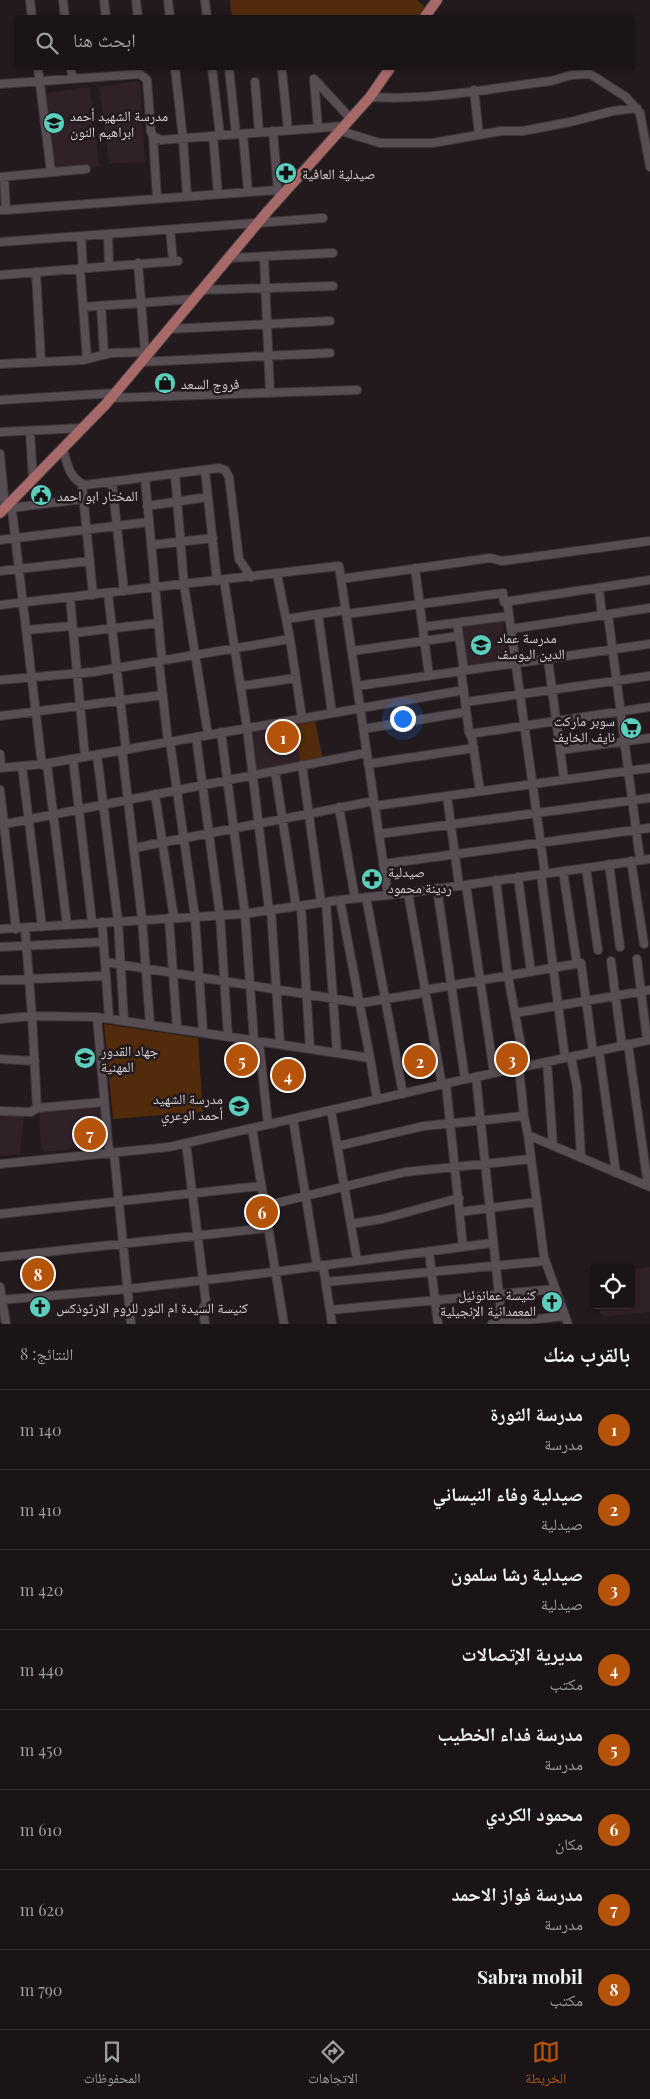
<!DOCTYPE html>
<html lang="ar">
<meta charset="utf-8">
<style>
:root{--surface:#1a1416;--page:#272123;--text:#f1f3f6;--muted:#9f9ea1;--line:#383335;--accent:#b45309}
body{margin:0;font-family:"Playfair Display","Noto Naskh Arabic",serif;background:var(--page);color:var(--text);direction:rtl}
.controls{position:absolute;right:15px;bottom:15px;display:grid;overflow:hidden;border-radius:5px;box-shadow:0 1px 4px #0004}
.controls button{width:45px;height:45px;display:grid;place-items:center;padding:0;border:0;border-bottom:1px solid var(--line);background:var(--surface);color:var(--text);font:25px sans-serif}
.you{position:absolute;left:402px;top:718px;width:18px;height:18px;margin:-12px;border:4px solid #fff;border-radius:50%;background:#1a73e8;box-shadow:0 0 0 8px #1a73e833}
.badge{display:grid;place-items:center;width:32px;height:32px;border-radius:50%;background:var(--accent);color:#fff;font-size:16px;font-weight:700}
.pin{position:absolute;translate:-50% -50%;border:2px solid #fff;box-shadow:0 1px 5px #0006}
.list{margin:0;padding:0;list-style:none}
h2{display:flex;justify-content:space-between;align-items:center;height:65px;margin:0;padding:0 20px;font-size:21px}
h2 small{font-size:16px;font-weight:400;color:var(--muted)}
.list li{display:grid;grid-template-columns:32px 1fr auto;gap:15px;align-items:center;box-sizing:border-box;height:80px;padding:0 20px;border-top:1px solid var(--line)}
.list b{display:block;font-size:19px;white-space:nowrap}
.list p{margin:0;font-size:16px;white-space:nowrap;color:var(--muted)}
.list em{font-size:16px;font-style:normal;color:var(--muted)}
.icon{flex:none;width:28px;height:28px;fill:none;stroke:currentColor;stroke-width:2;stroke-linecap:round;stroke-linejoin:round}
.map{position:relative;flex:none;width:650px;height:1324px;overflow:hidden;direction:ltr}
.search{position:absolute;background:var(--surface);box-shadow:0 1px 4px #0004;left:15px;right:15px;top:15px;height:55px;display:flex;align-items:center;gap:12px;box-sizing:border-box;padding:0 18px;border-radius:5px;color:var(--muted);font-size:19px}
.sheet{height:705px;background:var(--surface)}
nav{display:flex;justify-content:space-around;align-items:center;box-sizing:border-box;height:70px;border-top:1px solid var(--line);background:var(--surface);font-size:14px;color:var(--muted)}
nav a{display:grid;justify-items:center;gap:2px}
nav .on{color:var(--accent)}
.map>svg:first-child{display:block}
.built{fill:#302128}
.green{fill:#512b0a}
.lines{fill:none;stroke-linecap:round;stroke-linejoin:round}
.minor-casing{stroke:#3d3639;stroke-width:10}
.major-casing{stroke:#3d3639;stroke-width:12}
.minor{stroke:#584d52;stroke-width:8}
.major{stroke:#a86969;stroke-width:10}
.labels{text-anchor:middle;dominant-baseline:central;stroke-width:5;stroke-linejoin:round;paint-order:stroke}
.poi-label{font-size:14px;fill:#d7d0d3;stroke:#231a1e;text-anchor:start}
</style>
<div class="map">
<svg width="650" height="1324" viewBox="0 0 650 1324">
<rect width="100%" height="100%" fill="#231a1e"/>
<path class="built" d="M138 81 140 83 145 162 109 164 99 87Z
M90 87 99 166 57 170 54 167 44 96 45 93Z
M503 619 508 662 466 667 461 624Z
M316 720 323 759 255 770 251 732Z
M99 1106 101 1108 104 1146 44 1152 41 1149 39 1111Z
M0 1114 24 1116 20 1154 0 1156Z
M650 1267V1312L604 1316 600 1314 599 1305H631V1269Z"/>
<path class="green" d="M230 0H417L427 9 420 18H232Z
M315 721 322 757 300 762 295 725Z
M104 1024 198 1038 203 1112 113 1119Z"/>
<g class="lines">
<g class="minor-casing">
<path id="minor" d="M30 0 32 18
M63 0 65 18
M104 0 106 18
M136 0 138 18
M168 0 170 18
M205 0 207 18
M38 68 51 172
M71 68 72 78
M175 68 183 139 187 196
M212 68 220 135
M229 68 236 134
M282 71 288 130
M255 82 259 132
M0 84 140 74 147 80 151 132 153 136 161 140 345 126
M474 90 479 135
M370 97C430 101 491 88 551 81L571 75 590 74 626 97 640 113 650 167
M318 128 314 79 351 119
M273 131 278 193
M341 131 380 143H433L501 131H523L570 122 613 111 637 108
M243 134 248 192
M153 136 157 198
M213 136 218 194
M0 177 86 169
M0 210H6L4 177
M6 210 277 190
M170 230 173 261
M108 235 109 265
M81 236 83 268
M0 242 323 218
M264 257 270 393
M228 258 333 253
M138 263 145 352
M80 268 87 359
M36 272 41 362
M0 275 178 261
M201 290 333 286
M101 306 104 354
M83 307 194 299
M169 329 330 321
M141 362 330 353
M0 364 83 360 111 353 149 352
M111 398 357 390
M0 400 116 393
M30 431 33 479
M0 432 83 428
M63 449C67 463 69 479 85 485L219 468 225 470 229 477 239 559 251 577
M0 454 5 508
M205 470 217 581
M175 474 184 585 208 735
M145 478 162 661
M112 482 124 591
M82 484 93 595
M11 502 42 765
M147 506 208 497
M11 508 83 499
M0 540 149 522
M151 545 213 538
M415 568 429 676
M0 571 90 561
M277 574 290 639 302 718
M341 579 388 895
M224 580 247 728 269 910
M599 588 602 616
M108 593 126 750
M70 598 85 757
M507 601 545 874
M0 605 339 566 341 579 490 558 502 561 650 541
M318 614 332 713
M347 614 503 593 504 602 650 580
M608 615 640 860
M286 619 346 610
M457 623 464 670
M423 627 509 616
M511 629 650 608
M26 630 72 626
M73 633 158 623
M352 651 459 636
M548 659 564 779
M159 662 168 742
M461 670 469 732 472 738 480 791
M0 680 93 672 290 639
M241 686 296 678
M357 686 650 644
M465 702 650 676
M0 716 163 695
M363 729 466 712
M221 732 245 914 254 1041
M470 734 650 707
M196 737 220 916 228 1036
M170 742 195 917 203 1032
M122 750 142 919 150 1024
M560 750 650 738
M0 754 1 768
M97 755 118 921 124 1021
M73 759 92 922
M47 764 67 925
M368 764 474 748
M302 765 321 902
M22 766 42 927
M0 768 44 764 464 690
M275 771 296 906
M0 790 16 929
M155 794 174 918
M447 796 459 885
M374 806 650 768
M339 807 355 898
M0 825 366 753
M379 834 650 798
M134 848 374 801
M631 861 644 944
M383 864 650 828
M609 864 620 947
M586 868 598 950
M563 871 577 964
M541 874 565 1058
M518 877 531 972
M496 880 508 976 525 1067
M466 885 494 1073
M437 888 465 1079
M408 893 442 1085
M366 897 403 1094
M340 900 370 1058
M326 902 337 1053
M301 906 310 1049
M271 910 280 1044
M169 918 177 1028
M102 922 109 1018
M25 928 32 1016 37 1108 104 1102
M0 929 243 914 340 900 408 893 650 859
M0 947 103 942
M637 959 647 1040
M611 961 622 1046
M105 962 361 1003 423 993 425 990 581 963 593 1052
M0 980 106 976
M515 1013 650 990
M97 1017 109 1153
M0 1019 32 1016 97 1017 370 1058 377 1099
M259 1042 268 1124
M628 1044 648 1186
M599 1051 616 1173
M571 1057 577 1087 581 1158
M0 1059 35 1061
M547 1062 553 1146
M519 1068 524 1116 528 1135
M476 1077 502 1324
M446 1084 463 1247
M331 1110 357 1260
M0 1111 31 1112 37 1108
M293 1119 317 1266
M252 1128 284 1324
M186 1143 206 1303 203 1308 205 1324
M338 1146 424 1126 524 1116
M114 1153 131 1324
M0 1164 169 1147 466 1079 650 1040
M264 1206 405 1172 531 1159
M460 1212 537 1202
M0 1214 261 1186
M351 1224 382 1219 459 1198
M429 1251 438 1324
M0 1257 267 1228
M323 1265 332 1324
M326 1282 545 1261
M0 1287 6 1324
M0 1300 128 1289 274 1272 492 1243
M330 1310 555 1289
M492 1324 565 1316
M568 1324 544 1257 528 1135 650 1187"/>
</g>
<g class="major-casing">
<path id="major" d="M424 18 437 0
M0 513 106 404 267 212 370 97 390 68"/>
</g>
<use href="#minor" class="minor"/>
<use href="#major" class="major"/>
</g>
<defs>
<g id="school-disc" transform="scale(1.125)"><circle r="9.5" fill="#5bcebc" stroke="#231a1e"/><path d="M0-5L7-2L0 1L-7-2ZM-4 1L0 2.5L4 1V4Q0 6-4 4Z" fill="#111"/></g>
<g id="pharmacy-disc" transform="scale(1.125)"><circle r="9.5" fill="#5bcebc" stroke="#231a1e"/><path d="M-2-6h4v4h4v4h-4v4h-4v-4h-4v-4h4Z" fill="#111"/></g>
<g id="shop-disc" transform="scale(1.125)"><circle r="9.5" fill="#5bcebc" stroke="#231a1e"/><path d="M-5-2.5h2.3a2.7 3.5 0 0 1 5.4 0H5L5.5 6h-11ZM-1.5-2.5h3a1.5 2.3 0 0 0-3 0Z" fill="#111"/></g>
<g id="civic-disc" transform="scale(1.125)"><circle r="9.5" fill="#5bcebc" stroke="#231a1e"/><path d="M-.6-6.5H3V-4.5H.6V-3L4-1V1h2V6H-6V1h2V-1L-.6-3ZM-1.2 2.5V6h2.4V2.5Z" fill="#111"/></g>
<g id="supermarket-disc" transform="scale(1.125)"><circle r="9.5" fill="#5bcebc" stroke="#231a1e"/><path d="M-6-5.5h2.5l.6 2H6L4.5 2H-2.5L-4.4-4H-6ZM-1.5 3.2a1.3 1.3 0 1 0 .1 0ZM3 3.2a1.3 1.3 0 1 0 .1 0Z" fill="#111"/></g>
<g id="church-disc" transform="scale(1.125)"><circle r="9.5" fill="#5bcebc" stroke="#231a1e"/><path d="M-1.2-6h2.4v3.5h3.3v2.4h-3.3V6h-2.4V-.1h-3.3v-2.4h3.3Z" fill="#111"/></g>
</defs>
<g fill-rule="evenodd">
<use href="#school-disc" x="54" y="123"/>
<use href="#pharmacy-disc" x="286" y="173"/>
<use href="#shop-disc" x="165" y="383"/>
<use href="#civic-disc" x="41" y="495"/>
<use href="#school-disc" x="481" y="645"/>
<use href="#supermarket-disc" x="631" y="728"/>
<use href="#pharmacy-disc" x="372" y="879"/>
<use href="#school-disc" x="85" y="1058"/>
<use href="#school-disc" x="239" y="1106"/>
<use href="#church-disc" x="552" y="1302"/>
<use href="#church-disc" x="40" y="1307"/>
</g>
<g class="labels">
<g class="poi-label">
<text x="70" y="115">مدرسة الشهيد أحمد<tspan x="70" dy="16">ابراهيم النون</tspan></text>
<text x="302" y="173">صيدلية العافية</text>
<text x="181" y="383">فروج السعد</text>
<text x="57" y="495">المختار ابو احمد</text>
<text x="497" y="637">مدرسة عماد<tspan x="497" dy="16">الدين اليوسف</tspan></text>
<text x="615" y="720" text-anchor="end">سوبر ماركت<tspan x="615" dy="16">نايف الخايف</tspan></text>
<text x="388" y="871">صيدلية<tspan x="388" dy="16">ردينة محمود</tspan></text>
<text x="101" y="1050">جهاد القدور<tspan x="101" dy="16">المهنية</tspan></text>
<text x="223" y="1098" text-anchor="end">مدرسة الشهيد<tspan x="223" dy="16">أحمد الوعري</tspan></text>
<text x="536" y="1294" text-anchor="end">كنيسة عمانوئيل<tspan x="536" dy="16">المعمدانية الإنجيلية</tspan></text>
<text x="56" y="1307">كنيسة السيدة ام النور للروم الارثوذكس</text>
</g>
</g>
</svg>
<div class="controls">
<button><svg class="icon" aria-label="locate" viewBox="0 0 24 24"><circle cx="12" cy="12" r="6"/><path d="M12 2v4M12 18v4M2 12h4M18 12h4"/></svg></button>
</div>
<div class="you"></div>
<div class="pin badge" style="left:283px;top:737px">1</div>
<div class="pin badge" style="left:420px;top:1061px">2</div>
<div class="pin badge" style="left:512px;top:1059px">3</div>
<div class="pin badge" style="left:288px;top:1075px">4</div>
<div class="pin badge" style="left:242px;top:1060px">5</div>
<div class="pin badge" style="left:262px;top:1212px">6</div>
<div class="pin badge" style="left:90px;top:1134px">7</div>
<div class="pin badge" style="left:38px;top:1274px">8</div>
<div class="search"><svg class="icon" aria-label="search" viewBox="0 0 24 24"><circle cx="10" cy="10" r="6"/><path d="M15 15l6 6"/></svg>ابحث هنا</div>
</div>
<section class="sheet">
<h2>بالقرب منك<small>النتائج: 8</small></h2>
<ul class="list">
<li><span class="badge">1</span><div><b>مدرسة الثورة</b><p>مدرسة</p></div><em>140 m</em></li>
<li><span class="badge">2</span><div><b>صيدلية وفاء النيساني</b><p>صيدلية</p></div><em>410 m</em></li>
<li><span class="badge">3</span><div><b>صيدلية رشا سلمون</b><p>صيدلية</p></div><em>420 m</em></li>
<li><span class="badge">4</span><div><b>مديرية الإتصالات</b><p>مكتب</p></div><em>440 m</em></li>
<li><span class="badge">5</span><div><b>مدرسة فداء الخطيب</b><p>مدرسة</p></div><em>450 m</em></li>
<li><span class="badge">6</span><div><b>محمود الكردي</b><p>مكان</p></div><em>610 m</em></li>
<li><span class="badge">7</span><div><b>مدرسة فواز الاحمد</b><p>مدرسة</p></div><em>620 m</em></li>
<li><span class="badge">8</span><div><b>Sabra mobil</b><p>مكتب</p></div><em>790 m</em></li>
</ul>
</section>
<nav>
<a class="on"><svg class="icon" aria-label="map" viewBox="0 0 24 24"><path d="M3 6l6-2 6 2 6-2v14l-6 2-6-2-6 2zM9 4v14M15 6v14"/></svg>الخريطة</a>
<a><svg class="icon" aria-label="directions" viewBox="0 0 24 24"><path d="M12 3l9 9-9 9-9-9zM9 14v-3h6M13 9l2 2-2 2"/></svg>الاتجاهات</a>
<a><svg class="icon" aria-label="saved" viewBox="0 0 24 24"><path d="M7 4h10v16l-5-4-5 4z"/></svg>المحفوظات</a>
</nav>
